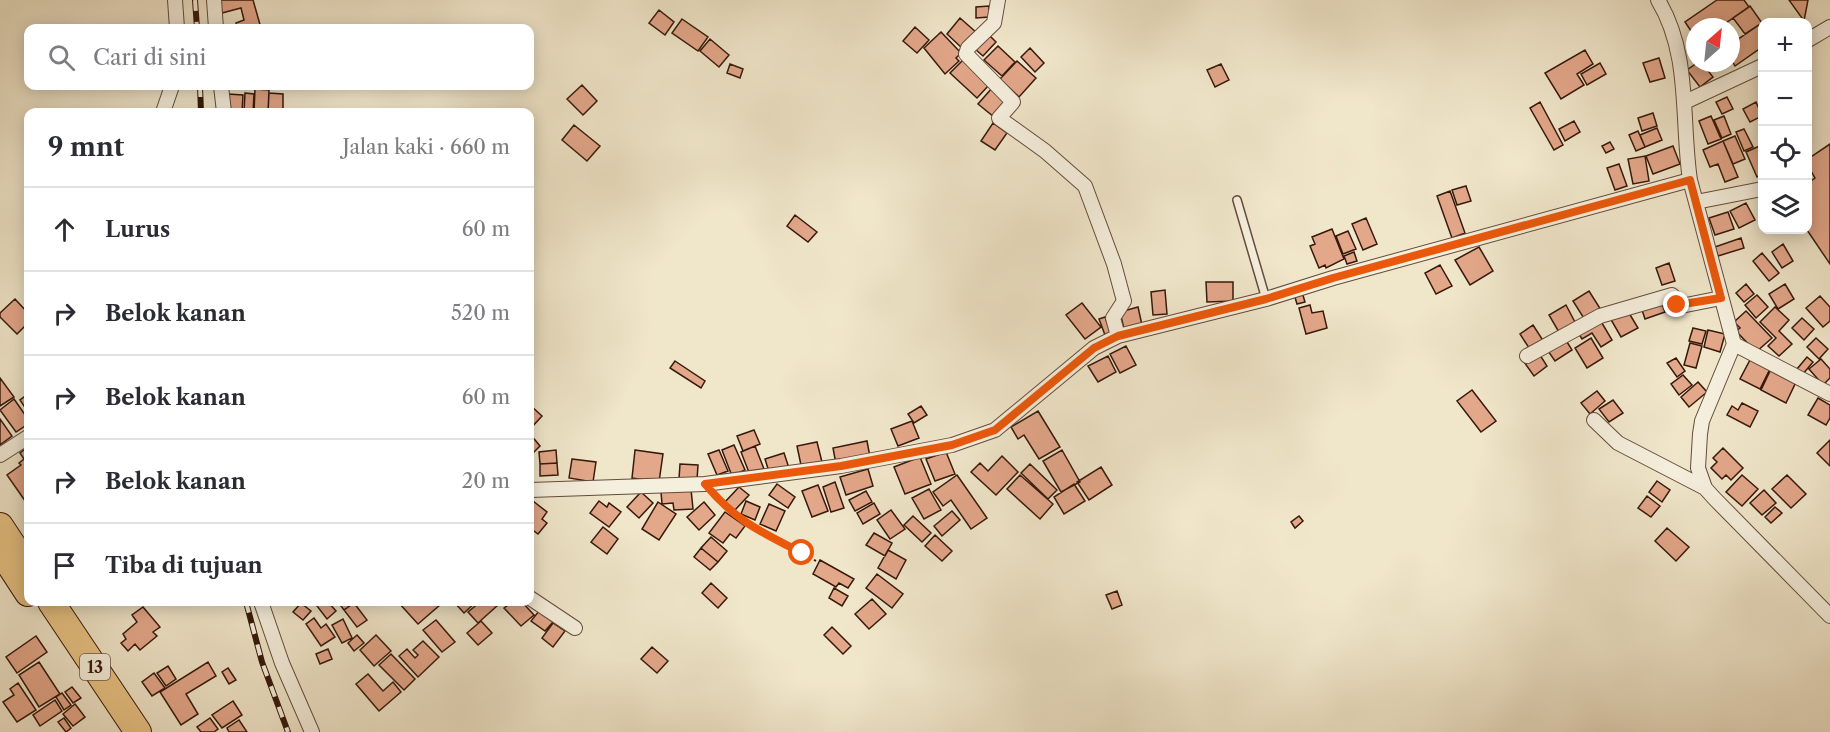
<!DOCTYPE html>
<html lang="id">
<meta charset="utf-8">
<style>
:root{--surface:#fff;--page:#f7f7f7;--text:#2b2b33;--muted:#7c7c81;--line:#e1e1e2}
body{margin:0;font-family:"Libre Caslon Text",serif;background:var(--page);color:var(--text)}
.controls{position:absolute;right:18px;top:18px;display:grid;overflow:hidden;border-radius:12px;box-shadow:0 3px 15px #0003}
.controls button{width:54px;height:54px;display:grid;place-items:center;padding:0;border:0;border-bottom:2px solid var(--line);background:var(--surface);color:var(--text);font:30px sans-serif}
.compass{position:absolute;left:1686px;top:18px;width:54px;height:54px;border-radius:50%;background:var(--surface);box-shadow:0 3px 15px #0003;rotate:27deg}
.stop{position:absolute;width:18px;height:18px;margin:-14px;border:4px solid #ea580c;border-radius:50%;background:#fff}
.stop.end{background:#ea580c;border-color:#fff;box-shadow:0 2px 6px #0008}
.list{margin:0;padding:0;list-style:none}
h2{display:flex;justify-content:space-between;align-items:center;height:78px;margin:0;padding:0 24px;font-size:26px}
h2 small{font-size:20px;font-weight:400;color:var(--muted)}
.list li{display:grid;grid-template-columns:39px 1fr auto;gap:18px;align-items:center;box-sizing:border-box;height:84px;padding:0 24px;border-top:2px solid var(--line)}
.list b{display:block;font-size:22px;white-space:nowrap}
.list em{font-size:20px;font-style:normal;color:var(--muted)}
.icon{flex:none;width:33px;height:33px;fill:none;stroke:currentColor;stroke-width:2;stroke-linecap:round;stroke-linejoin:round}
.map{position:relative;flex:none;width:1830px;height:732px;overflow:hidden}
.search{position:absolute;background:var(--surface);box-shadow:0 3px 15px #0003;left:24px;top:24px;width:510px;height:66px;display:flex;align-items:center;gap:15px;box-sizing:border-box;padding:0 21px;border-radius:12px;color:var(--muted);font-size:22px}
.panel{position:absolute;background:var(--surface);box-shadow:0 3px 15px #0003;left:24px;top:108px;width:510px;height:498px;border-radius:12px}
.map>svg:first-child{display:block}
.building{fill:#e3a78a;stroke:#37190b;stroke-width:1.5}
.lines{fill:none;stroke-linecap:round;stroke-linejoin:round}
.lane-casing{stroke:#654c3b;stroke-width:10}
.street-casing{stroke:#654c3b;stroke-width:16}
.highway-casing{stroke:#37190b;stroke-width:28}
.path{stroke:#37190b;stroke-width:2;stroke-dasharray:4.5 3;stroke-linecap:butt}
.lane{stroke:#f5efdd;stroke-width:7}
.street{stroke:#f5efdd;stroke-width:14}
.highway{stroke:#e8c385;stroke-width:26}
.rail-casing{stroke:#37190b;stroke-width:6}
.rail{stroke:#f5efdd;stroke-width:4;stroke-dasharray:11;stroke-linecap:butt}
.route{stroke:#ea580c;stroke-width:8}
.labels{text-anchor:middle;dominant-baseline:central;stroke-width:4.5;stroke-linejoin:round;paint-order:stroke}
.shield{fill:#f5efdd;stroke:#70594a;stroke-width:1.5}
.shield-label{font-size:16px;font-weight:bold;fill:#37190b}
</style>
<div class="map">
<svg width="1830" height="732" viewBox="0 0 1830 732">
<rect width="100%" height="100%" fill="#f0e6ca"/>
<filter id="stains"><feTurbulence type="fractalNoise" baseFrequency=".00333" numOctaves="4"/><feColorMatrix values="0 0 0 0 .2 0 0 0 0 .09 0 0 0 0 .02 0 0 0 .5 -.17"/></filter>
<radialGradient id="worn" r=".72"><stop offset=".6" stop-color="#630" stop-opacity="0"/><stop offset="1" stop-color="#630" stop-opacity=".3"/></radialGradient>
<path class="building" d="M220 0H253L261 28H237L236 23 244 20 241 8 222 13Z
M1717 0H1744L1749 7 1720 27H1695V37L1685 22Z
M1789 0H1808L1804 21Z
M989 6V17L976 18V7Z
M1750 6 1762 23 1745 34 1733 18Z
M659 10 674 22 665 35 649 23Z
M960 18 977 33 963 49 947 34Z
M682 19 708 37 698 51 672 33Z
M1762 23V47L1735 66 1731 59V44Z
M915 27 929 40 917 53 903 41Z
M941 32 961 53 956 58 959 61 945 74 924 48Z
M988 34 996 42 983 56 975 49Z
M710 39 729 55 719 67 700 51Z
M998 46 1015 62 1002 76 984 60Z
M1030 48 1044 63 1035 72 1021 57Z
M1585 50 1593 64 1577 74 1584 85 1561 99 1545 73Z
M1659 58 1665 78 1650 82 1643 63Z
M963 60 989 85 977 98 950 73Z
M1017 61 1036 78 1019 97 1000 79Z
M1600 63 1606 74 1587 85 1581 74Z
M1697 63H1702L1713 77 1700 87 1687 70Z
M730 64 743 69 740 78 727 73Z
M1221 64 1229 80 1215 87 1207 70Z
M582 85 597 101 583 115 567 99Z
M992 88 1008 101 994 117 978 104Z
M255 89 269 90 268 112H254Z
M245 93 254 94 253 112H244Z
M269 93 283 94V112H268Z
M228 94 243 95 242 112H227Z
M1727 97 1733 109 1722 114 1716 102Z
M1540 102 1563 145 1554 150 1530 108Z
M1756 102 1762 116 1750 122 1743 109Z
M1653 113 1657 126 1642 131 1638 118Z
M1711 116 1721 139 1708 144 1699 121Z
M1724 116 1731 134 1722 138 1714 120Z
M1574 121 1580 132 1565 141 1559 129Z
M993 123 1007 133 995 150 981 141Z
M574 125 600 146 587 161 562 140Z
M1657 128 1662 140 1645 147 1640 135Z
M1744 129 1753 147 1744 151 1736 132Z
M1638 131 1645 147 1636 151 1629 135Z
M1735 136 1745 159 1733 164 1723 141Z
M1723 141 1738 177 1725 182 1718 164 1710 167 1703 150Z
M1610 142 1614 149 1606 153 1602 146Z
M1830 144V264L1807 230 1808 183 1815 178 1808 166V159Z
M1762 145V174L1757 177 1746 152Z
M1673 146 1680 164 1653 174 1646 156Z
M1645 156 1649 181 1633 184 1628 159Z
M1619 164 1627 186 1615 190 1607 168Z
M1466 186 1471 201 1457 205 1452 190Z
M1450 191 1465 233 1452 238 1437 196Z
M1746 203 1755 220 1739 228 1730 211Z
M1728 212 1734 229 1715 235 1709 218Z
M795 215 817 232 808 242 787 226Z
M1366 218 1377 244 1363 250 1352 224Z
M1332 229 1344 259 1326 268 1325 265 1319 268 1310 246 1315 244 1312 237Z
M1348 231 1356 249 1343 254 1336 236Z
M1741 238 1744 248 1718 256 1715 247Z
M1783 244 1793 261 1782 268 1772 252Z
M1479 247 1493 271 1470 285 1455 260Z
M1354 252 1357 261 1347 264 1344 256Z
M1762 253 1779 273 1769 281 1753 261Z
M1669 263 1675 281 1662 285 1656 268Z
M1440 265 1452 286 1436 294 1425 273Z
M1206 282H1233V301L1207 302Z
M1746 284 1754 294 1744 302 1736 293Z
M1785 284 1794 299 1778 309 1769 294Z
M1165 290 1167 314 1153 315 1151 292Z
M1589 291 1601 310 1585 320 1573 301Z
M1302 292 1305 302 1297 304 1294 294Z
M1757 295 1768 307 1756 318 1745 305Z
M1820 296 1830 307V321L1823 327 1806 308Z
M15 299 28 313V323L17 334 0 317V313Z
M1661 301 1665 312 1645 319 1641 307Z
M1082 303 1101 327 1085 339 1066 315Z
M1310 305 1312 313 1323 311 1327 328 1306 334 1299 308Z
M1566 305 1576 324 1560 334 1549 315Z
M1138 307 1142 325 1124 329 1120 312Z
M1775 307 1789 320 1779 331 1792 344 1779 356 1768 346 1776 338 1760 322Z
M1626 308 1638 328 1621 337 1610 318Z
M1746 311 1772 338 1756 352 1736 331 1740 328 1734 322Z
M1105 317 1111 333 1105 335 1099 319Z
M1599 318 1612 340 1601 347 1592 333 1582 339 1577 331Z
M1802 318 1814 329 1804 340 1792 328Z
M1533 325 1544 342 1531 351 1520 334Z
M1693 328 1706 331 1702 344 1689 341Z
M1708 330 1725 334 1720 352 1704 347Z
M1564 337 1572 350 1555 361 1546 348Z
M1591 338 1603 358 1587 368 1575 348Z
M1816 338 1828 349 1819 359 1807 347Z
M1690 343 1702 346 1696 368 1684 365Z
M1126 346 1136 365 1120 373 1110 354Z
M1538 352 1547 366 1534 376 1524 362Z
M1108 356 1116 372 1098 382 1088 366Z
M1807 357 1813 362 1803 374 1797 369Z
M1676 358 1685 371 1677 377 1667 363Z
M1751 358 1770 369 1760 389 1740 379Z
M1821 359 1830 369V378L1823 385 1809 369Z
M675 361 705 381 701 388 670 368Z
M1771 369 1796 382 1786 403 1761 390Z
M1683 375 1692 385 1679 395 1671 384Z
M0 378 14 397 0 406Z
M1698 382 1707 392 1689 407 1681 397Z
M1472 390 1496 421 1481 432 1457 401Z
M1597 391 1605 401 1590 414 1581 403Z
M28 394V412L20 400Z
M1818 398 1830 405V418L1826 425 1808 415Z
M14 399 28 419V424L16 432 0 410Z
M1613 400 1623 413 1609 422 1599 409Z
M1742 403 1758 411 1750 427 1727 415 1732 406 1738 410Z
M530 405 542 416 530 429Z
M921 406 927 415 914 423 908 414Z
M1038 411 1060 447 1039 459 1024 435 1018 439 1011 427Z
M0 419 12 436 0 445Z
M912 421 919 438 898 446 891 429Z
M754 430 760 444 743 451 737 436Z
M530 434 540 446 530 456Z
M1830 440V466L1817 453Z
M867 441 870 457 836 464 833 448Z
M817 442 823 466 802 470 797 446Z
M734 445 745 470 732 476 722 450Z
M755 446 764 469 750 475 741 452Z
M28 447V505L7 475 21 465 19 463 24 459 20 453Z
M1723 448 1743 468 1731 480 1726 475 1722 479 1711 468 1717 462 1713 458Z
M556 450 557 463 540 464 539 452Z
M635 450 663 454 659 482 632 478Z
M719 450 728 471 717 475 708 454Z
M1062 450 1080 482 1061 492 1043 461Z
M946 452 955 474 935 481 926 459Z
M784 453 789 468 770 475 765 459Z
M1002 456 1018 472 996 495 971 472 980 463 988 471Z
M920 457 931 484 905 494 894 467Z
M572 459 596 462 593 482 569 478Z
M557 463 558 475 540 476V464Z
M680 464 698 465 697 480 679 479Z
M1030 464 1057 490 1048 499 1021 473Z
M1101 467 1112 485 1089 500 1077 482Z
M868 469 873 486 846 495 840 477Z
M957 475 987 518 971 529 951 500 943 506 933 492Z
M1020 475 1053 504 1040 519 1007 489Z
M1742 475 1758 489 1742 506 1726 492Z
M1787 475 1806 494 1791 508 1772 489Z
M1657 481 1670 490 1662 502 1649 492Z
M835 482 844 508 831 512 823 487Z
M777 484 795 497 788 508 769 495Z
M1074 484 1085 501 1064 514 1054 497Z
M818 485 828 511 812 517 802 491Z
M739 487 749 495 735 510 725 502Z
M691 489 693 509 674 510 673 503 662 504 661 492Z
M929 489 941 510 924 519 912 498Z
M1764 490 1776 503 1762 515 1750 503Z
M866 491 872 502 855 511 849 500Z
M641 492 653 503 639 518 627 507Z
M1647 496 1660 506 1651 517 1638 508Z
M533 501 547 512 542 519 547 523 538 534 530 528V506Z
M599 501 607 507 609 503 621 512 609 527 590 513Z
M746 501 760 507 755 520 741 514Z
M658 502 676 514 659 540 642 529Z
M704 502 715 515 699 530 687 517Z
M874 503 880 514 863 524 857 513Z
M769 504 785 511 776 531 760 524Z
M1775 507 1782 513 1771 523 1765 517Z
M891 510 905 529 890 539 877 520Z
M952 511 960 520 942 536 934 526Z
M725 512 745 526 736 538 730 534 723 543 709 533Z
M913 516 931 533 922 542 904 525Z
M1299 516 1303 521 1295 528 1291 522Z
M603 527 618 539 607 554 591 542Z
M1667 528 1689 547 1676 561 1655 541Z
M874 533 892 543 885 556 866 545Z
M935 535 952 551 942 561 925 546Z
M711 537 727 551 718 562 701 548Z
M701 548 718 562 710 570 694 557Z
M888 550 906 560 896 579 878 568Z
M820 560 854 579 848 588 839 583 836 587 813 574Z
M877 574 903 594 892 608 866 588Z
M711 583 727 598 718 608 702 593Z
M834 588 848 596 842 606 829 598Z
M1117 591 1122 605 1112 609 1106 595Z
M872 599 886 614 869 629 855 614Z
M323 602H328L336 611 327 619 317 606Z
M338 602H355L344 610Z
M398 602H438L441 604 418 624Z
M454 602H476L464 613Z
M480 602H495L498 605 478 623 468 612Z
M512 602H522L534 615 521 626 504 608Z
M301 603 311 611 303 620 293 612Z
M354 603 367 620 357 627 344 610Z
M143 607 160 627 153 632 157 636 140 650 135 644 128 651 121 643 126 639 123 634 137 622 132 615Z
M539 611 553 622 545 631 531 621Z
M314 618 321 628 326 624 335 637 321 646 306 624Z
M343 619 352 638 342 643 332 625Z
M436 620 455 642 442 652 423 630Z
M481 621 492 633 478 645 467 633Z
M553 623 565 631 553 647 542 638Z
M832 627 851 646 843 654 824 635Z
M357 635 364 643 354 651 348 643Z
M376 635 391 651 374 666 360 650Z
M36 636 47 652 17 673 6 657Z
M423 641 439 657 418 677 399 656 407 649 415 658 418 655 413 650Z
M652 647 668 661 657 673 641 659Z
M328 649 332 659 320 664 316 654Z
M391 654 415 679 404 690 379 665Z
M39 662 60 694 39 707 19 675Z
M208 662 216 676 186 694 198 714 181 725 160 692Z
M168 666 176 679 166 686 157 673Z
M228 668 236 680 229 684 222 672Z
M154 673 165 688 152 696 142 682Z
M368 674 383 691 393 682 401 692 379 711 356 684Z
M18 683 36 710 17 722 3 702 14 695 10 689Z
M72 687 81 698 73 703 65 692Z
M62 693 71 705 64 710 56 697Z
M55 700 62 711 40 726 33 715Z
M233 701 242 715 222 728 212 715Z
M75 704 85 717 73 726 63 714Z
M64 718 71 728 66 732 58 722Z
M210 718 218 729 214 732H201L197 727Z
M239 720 247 732H229L227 728Z"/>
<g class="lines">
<g class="lane-casing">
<path id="lane" d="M1237 200 1266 299"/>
</g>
<g class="street-casing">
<path id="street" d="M175 0 177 28
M214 0 216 28
M998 0 994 23 968 48 966 54 1013 102 999 118 1045 151 1085 186 1114 264 1124 301 1113 318 1118 336
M1808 40 1830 27
M221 86 224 112
M1685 102 1762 66
M163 112 172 86
M1690 180 1734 344 1702 421 1700 434 1698 468 1705 488 1714 498 1830 616
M1696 202 1762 189
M1734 344 1830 394
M1527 356 1600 316 1672 295 1681 306 1721 298
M1594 420 1618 443 1705 488
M0 455 28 437
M530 490 705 484 841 466 952 445 995 430 1094 348 1118 336 1266 299 1333 278 1690 180C1681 120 1691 54 1658 0
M530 598 575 628
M261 602 282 663 312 732"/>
</g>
<g class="highway-casing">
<path id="highway" d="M0 526 23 561
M0 550 28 593
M51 602 138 732"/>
</g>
<path class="path" d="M714 495C741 528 781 539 816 561"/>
<use href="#lane" class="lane"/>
<use href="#street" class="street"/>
<use href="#highway" class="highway"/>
<g class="rail-casing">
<path id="rail" d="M195 0 197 28
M200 86 201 112
M246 602 262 662 288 732"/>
</g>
<use href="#rail" class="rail"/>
</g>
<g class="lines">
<path class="route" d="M802 553C759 531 736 521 705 484L841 466 952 445 995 430 1094 348 1118 336 1266 299 1333 278 1690 180 1721 298 1677 305"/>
</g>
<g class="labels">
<rect class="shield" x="80" y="654" width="30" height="26" rx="4.5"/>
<g class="shield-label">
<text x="95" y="667">13</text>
</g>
</g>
<rect width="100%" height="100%" filter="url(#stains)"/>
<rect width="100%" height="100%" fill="url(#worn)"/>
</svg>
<div class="controls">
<button>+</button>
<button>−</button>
<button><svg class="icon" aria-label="locate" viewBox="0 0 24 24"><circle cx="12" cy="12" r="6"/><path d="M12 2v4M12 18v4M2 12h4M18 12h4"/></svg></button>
<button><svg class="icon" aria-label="layers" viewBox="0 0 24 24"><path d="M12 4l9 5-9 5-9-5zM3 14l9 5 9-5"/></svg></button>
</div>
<svg class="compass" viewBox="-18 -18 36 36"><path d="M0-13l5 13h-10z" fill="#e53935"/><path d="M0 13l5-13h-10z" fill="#7c7c81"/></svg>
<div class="stop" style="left:802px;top:553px"></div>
<div class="stop end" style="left:1677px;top:305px"></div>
<div class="search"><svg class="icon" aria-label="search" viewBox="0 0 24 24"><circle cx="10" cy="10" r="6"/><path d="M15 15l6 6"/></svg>Cari di sini</div>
<section class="panel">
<h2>9 mnt<small>Jalan kaki · 660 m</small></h2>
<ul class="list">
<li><svg class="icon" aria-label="ahead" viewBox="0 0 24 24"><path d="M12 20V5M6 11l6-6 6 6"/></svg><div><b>Lurus</b></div><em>60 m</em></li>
<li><svg class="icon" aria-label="right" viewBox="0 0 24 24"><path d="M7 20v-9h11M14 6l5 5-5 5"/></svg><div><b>Belok kanan</b></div><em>520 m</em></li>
<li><svg class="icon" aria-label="right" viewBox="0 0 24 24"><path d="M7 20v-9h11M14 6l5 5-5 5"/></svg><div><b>Belok kanan</b></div><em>60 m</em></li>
<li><svg class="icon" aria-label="right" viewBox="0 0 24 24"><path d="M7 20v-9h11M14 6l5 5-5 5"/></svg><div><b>Belok kanan</b></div><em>20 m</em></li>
<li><svg class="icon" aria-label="arrive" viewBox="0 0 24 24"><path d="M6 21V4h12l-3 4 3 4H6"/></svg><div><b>Tiba di tujuan</b></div></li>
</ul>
</section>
</div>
